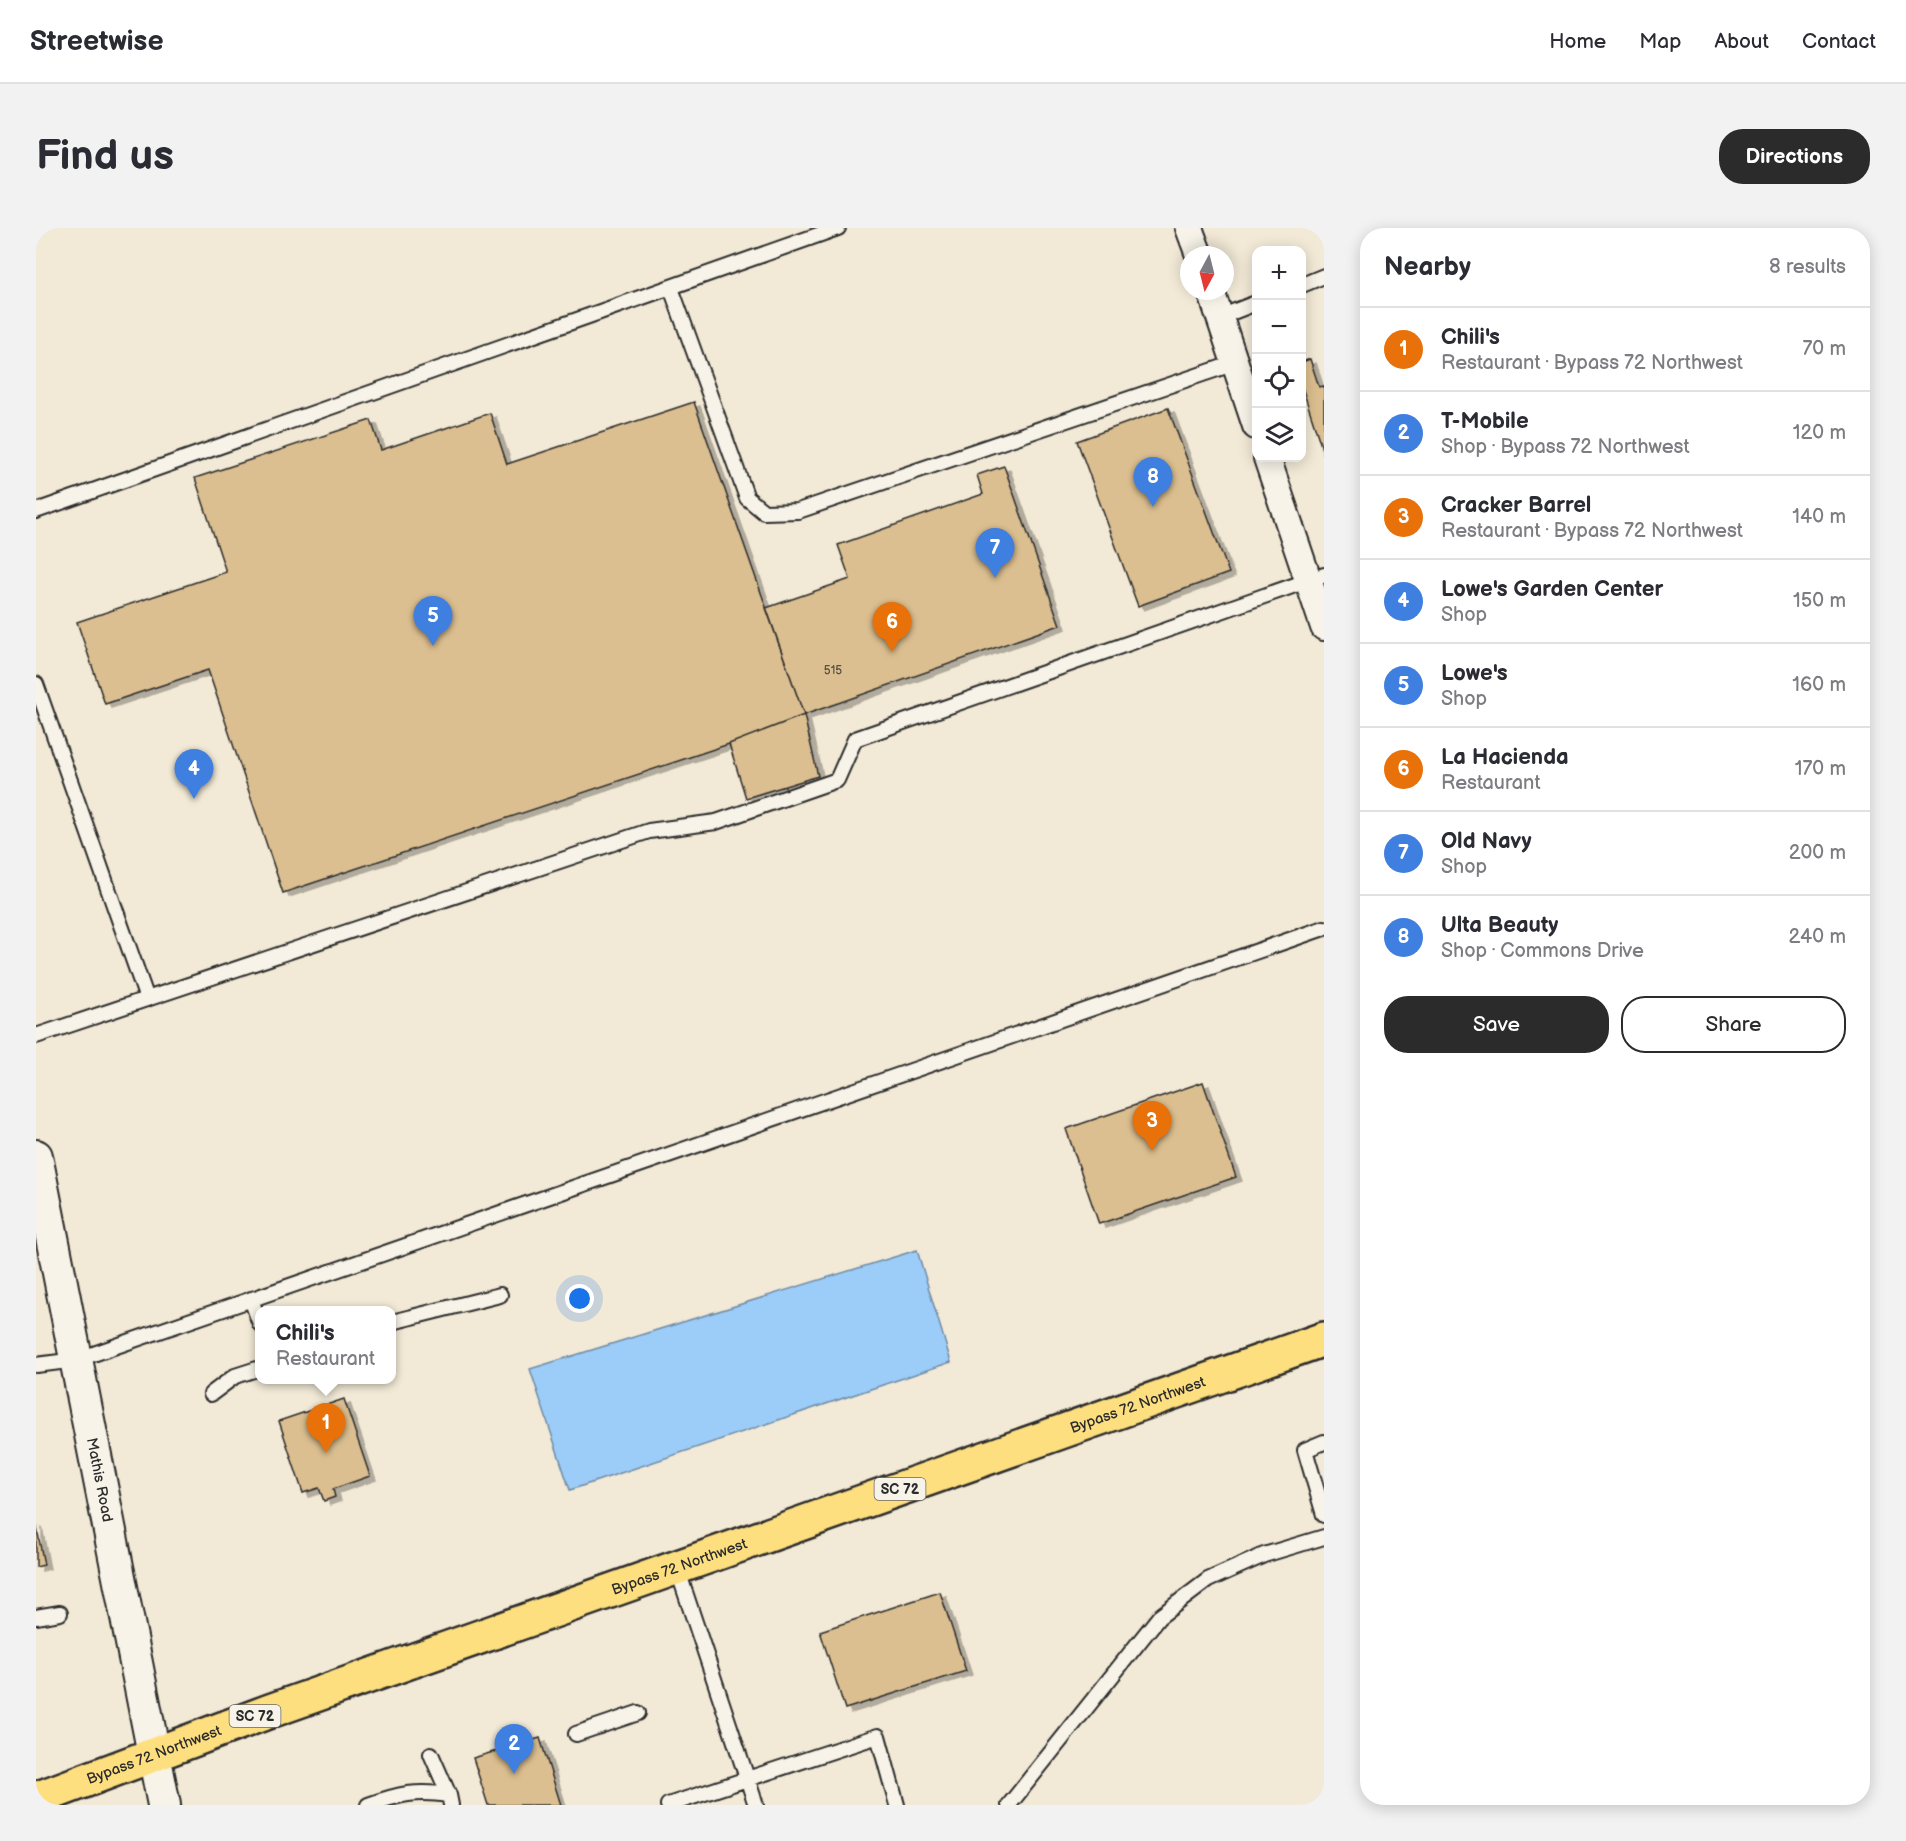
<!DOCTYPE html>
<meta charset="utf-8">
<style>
:root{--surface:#fff;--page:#f2f2f3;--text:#2b2b33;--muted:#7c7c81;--line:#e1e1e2;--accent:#2b2b2b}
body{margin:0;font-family:"Balsamiq Sans",sans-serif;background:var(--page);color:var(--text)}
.controls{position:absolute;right:18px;top:18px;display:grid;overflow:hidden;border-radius:12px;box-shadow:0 3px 15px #0003}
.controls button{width:54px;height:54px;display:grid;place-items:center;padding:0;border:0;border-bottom:2px solid var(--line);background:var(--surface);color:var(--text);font:30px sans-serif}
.compass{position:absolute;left:1144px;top:18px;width:54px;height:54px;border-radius:50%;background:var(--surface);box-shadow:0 3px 15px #0003;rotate:187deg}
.you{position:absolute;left:544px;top:1071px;width:21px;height:21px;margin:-15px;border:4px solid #fff;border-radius:50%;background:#1a73e8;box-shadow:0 0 0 9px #1a73e833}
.badge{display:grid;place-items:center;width:39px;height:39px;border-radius:50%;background:var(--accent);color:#fff;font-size:20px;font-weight:700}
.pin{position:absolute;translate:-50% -50px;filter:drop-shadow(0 2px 3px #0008)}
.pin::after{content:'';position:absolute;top:32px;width:21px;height:18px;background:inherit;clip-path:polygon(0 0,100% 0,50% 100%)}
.popup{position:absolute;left:219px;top:1078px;width:141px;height:78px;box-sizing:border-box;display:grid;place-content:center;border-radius:12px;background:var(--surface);filter:drop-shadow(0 2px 4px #0005);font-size:20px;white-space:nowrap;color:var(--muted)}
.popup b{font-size:22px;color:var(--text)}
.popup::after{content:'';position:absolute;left:50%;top:100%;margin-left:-12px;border:12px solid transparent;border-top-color:var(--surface)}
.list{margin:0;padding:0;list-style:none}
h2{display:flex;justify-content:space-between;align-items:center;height:78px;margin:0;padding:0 24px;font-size:26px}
h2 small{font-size:20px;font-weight:400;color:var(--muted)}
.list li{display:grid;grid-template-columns:39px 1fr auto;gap:18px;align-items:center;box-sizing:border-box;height:84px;padding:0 24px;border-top:2px solid var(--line)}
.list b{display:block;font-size:22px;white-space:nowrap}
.list p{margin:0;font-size:20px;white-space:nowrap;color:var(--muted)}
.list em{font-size:20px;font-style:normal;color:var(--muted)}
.actions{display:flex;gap:12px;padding:18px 24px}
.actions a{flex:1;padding:14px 0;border:2px solid var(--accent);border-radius:24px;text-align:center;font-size:21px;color:var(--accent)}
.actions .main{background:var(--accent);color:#fff}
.icon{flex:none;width:33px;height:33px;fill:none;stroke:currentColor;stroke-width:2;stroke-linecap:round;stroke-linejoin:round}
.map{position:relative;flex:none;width:1288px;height:1577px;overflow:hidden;border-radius:24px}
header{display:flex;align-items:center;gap:36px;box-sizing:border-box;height:84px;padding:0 30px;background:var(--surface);border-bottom:2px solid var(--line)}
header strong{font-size:28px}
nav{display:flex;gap:33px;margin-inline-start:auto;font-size:21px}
.intro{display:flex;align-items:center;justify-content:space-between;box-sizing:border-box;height:144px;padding:0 36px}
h1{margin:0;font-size:42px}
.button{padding:15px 27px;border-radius:24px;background:var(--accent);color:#fff;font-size:21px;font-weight:700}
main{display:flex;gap:36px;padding:0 36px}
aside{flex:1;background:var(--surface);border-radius:24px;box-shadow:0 3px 15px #0003}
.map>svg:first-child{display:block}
.water{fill:#9cccf8;stroke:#6f8ca6;stroke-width:1.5}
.building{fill:#dcbf90;stroke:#2b2b2b;stroke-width:1.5;filter:url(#shadow)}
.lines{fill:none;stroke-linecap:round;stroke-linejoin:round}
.service-casing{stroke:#2b2b2b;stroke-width:18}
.minor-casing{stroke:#2b2b2b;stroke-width:30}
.tertiary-casing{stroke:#2b2b2b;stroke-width:36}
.trunk-casing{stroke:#2b2b2b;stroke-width:38}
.service{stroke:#f7f3e8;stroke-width:14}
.minor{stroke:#f7f3e8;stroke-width:26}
.tertiary{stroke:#f7f3e8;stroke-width:32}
.trunk{stroke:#fedf80;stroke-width:33}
.labels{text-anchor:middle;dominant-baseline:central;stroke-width:5;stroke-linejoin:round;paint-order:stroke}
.number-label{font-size:12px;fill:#575044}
.shield{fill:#f7f3e8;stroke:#686764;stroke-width:1.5}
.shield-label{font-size:14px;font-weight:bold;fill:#2b2b2b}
.street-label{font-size:15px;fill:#2b2b2b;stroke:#f7f3e8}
</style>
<header>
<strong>Streetwise</strong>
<nav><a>Home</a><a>Map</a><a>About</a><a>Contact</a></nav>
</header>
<div class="intro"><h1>Find us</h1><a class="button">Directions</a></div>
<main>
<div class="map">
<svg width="1288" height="1577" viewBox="0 0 1288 1577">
<defs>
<filter id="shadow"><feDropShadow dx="6" dy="4" stdDeviation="0" flood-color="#0004"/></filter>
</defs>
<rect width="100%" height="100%" fill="#f2e9d6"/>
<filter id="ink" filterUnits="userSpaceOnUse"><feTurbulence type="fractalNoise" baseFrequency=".0167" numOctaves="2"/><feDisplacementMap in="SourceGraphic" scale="12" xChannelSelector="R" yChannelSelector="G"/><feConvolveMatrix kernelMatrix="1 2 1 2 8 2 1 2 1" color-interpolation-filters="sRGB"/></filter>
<g filter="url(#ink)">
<path class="water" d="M881 1022 915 1134 534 1262 494 1141Z"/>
<path class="building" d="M1274 131 1283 159 1288 158V227L1266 159V134Z
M658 174 768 487 693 516 247 665 172 442 69 476 41 394 190 344 159 250 335 192 345 222 454 185 471 236Z
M1132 180 1193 345 1102 378 1041 213Z
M968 238 1024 397 768 487 730 380 814 351 802 317 947 266 941 247Z
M768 487 782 548 710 570 693 516Z
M1167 854 1200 949 1063 996 1030 901Z
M308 1171 334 1248 297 1261 299 1269 288 1273 283 1260 267 1265 243 1193Z
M0 1295 8 1337 0 1339Z
M904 1364 930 1443 809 1481 784 1403Z
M504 1510 525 1577H452L437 1530Z"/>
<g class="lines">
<g class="service-casing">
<path id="service" d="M1266 57 1288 48
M635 60 711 270 728 284 762 283 1199 135
M1184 89 1220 75
M0 283 802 0
M0 456 111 771
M0 808 613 603 680 594 801 552 819 511 1288 347
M215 1071 224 1096
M356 1094 464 1067
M0 1137 40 1132 1288 700
M175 1166 199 1148 224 1140
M1288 1214 1269 1222 1288 1287
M641 1340 720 1577
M0 1389 24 1385
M540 1506 602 1485
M395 1526 413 1567
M332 1577C363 1566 380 1562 413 1567L415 1577
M632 1577 842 1508 861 1577
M973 1577 1123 1389 1172 1352 1228 1327 1288 1309"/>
</g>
<g class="minor-casing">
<path id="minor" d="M1153 0 1163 27
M1175 63 1220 198
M1231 230 1288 399"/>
</g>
<g class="tertiary-casing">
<g id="tertiary">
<path id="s1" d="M0 928 128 1577"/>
</g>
</g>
<g class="trunk-casing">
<g id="trunk">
<path id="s2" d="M0 1571 234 1483 1288 1111"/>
</g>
</g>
<use href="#service" class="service"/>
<use href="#minor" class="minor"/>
<use href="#tertiary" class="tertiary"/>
<use href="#trunk" class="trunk"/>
</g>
</g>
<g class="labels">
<g class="number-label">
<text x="797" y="442">515</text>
</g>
<g class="shield">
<rect x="838.5" y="1250" width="51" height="22" rx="4.5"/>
<rect x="193.5" y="1477" width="51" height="22" rx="4.5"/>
</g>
<g class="shield-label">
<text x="864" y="1261">SC 72</text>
<text x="219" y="1488">SC 72</text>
</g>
<g class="street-label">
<text stroke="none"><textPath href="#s2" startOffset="1170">Bypass 72 Northwest</textPath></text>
<text stroke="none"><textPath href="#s1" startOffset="330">Mathis Road</textPath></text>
<text stroke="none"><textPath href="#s2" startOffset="684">Bypass 72 Northwest</textPath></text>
<text stroke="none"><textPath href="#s2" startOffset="126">Bypass 72 Northwest</textPath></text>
</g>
</g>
</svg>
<div class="controls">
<button>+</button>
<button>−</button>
<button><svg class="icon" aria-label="locate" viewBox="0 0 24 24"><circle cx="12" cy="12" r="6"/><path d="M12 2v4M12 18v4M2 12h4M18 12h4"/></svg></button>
<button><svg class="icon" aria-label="layers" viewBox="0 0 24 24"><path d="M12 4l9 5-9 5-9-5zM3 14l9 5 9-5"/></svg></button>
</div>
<svg class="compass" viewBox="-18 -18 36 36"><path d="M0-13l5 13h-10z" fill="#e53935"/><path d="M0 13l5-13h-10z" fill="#7c7c81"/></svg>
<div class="you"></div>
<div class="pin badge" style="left:290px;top:1225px;background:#e8710a">1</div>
<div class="popup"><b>Chili's</b>Restaurant</div>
<div class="pin badge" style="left:478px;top:1546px;background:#3f7fe0">2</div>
<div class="pin badge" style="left:1116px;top:923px;background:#e8710a">3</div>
<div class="pin badge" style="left:158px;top:571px;background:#3f7fe0">4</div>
<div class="pin badge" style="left:397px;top:418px;background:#3f7fe0">5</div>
<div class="pin badge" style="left:856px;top:424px;background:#e8710a">6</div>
<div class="pin badge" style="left:959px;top:350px;background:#3f7fe0">7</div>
<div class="pin badge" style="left:1117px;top:279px;background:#3f7fe0">8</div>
</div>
<aside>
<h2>Nearby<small>8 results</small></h2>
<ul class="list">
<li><span class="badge" style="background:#e8710a">1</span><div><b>Chili's</b><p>Restaurant · Bypass 72 Northwest</p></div><em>70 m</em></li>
<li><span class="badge" style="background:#3f7fe0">2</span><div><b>T-Mobile</b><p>Shop · Bypass 72 Northwest</p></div><em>120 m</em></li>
<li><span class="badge" style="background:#e8710a">3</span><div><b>Cracker Barrel</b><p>Restaurant · Bypass 72 Northwest</p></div><em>140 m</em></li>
<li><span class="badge" style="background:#3f7fe0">4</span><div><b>Lowe's Garden Center</b><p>Shop</p></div><em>150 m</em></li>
<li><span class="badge" style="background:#3f7fe0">5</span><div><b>Lowe's</b><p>Shop</p></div><em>160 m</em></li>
<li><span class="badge" style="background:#e8710a">6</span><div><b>La Hacienda</b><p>Restaurant</p></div><em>170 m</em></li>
<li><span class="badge" style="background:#3f7fe0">7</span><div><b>Old Navy</b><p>Shop</p></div><em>200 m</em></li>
<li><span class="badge" style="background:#3f7fe0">8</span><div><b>Ulta Beauty</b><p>Shop · Commons Drive</p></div><em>240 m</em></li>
</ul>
<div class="actions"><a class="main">Save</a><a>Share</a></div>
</aside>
</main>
